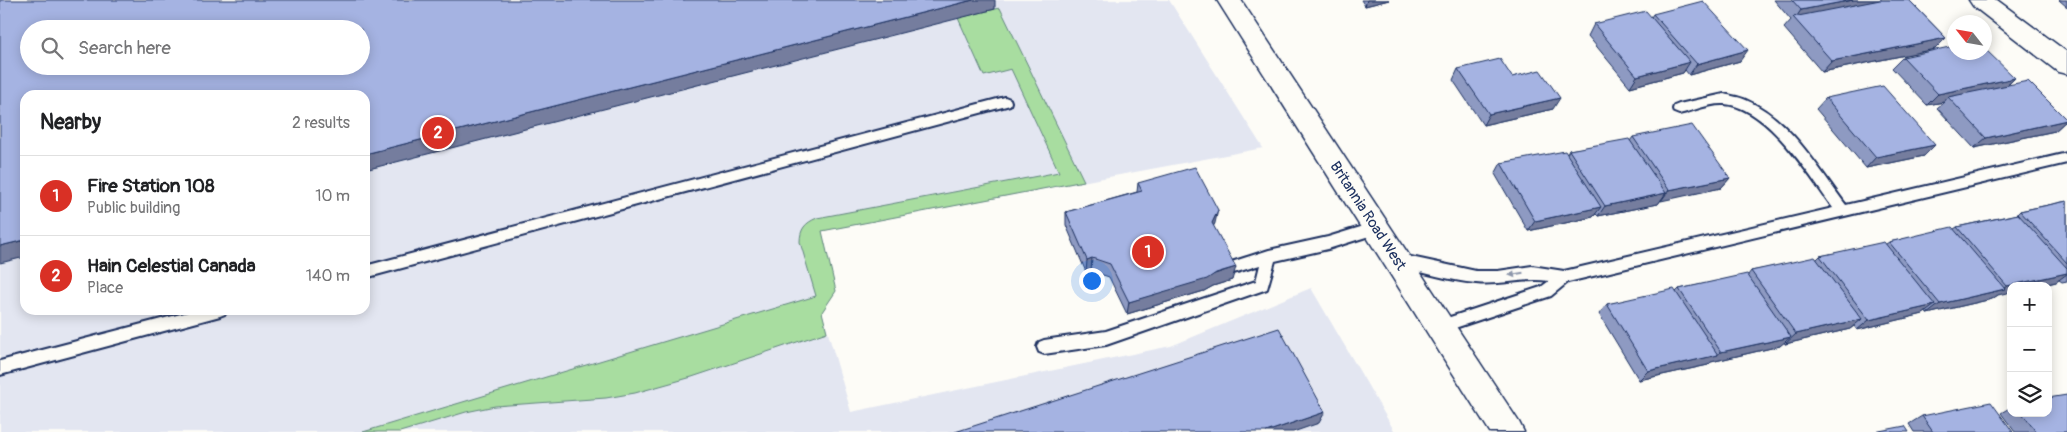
<!DOCTYPE html>
<meta charset="utf-8">
<style>
:root{--surface:#fff;--page:#f6f6f6;--text:#202124;--muted:#757577;--line:#e0e0e0;--accent:#d93025}
body{margin:0;font-family:Pangolin,sans-serif;background:var(--page);color:var(--text)}
.controls{position:absolute;right:15px;bottom:15px;display:grid;overflow:hidden;border-radius:10px;box-shadow:0 2px 12px #0003}
.controls button{width:45px;height:45px;display:grid;place-items:center;padding:0;border:0;border-bottom:1px solid var(--line);background:var(--surface);color:var(--text);font:25px sans-serif}
.compass{position:absolute;left:1947px;top:15px;width:45px;height:45px;border-radius:50%;background:var(--surface);box-shadow:0 2px 12px #0003;rotate:301deg}
.you{position:absolute;left:1091px;top:280px;width:18px;height:18px;margin:-12px;border:4px solid #fff;border-radius:50%;background:#1a73e8;box-shadow:0 0 0 8px #1a73e833}
.badge{display:grid;place-items:center;width:32px;height:32px;border-radius:50%;background:var(--accent);color:#fff;font-size:16px;font-weight:700}
.pin{position:absolute;translate:-50% -50%;border:2px solid #fff;box-shadow:0 1px 5px #0006}
.list{margin:0;padding:0;list-style:none}
h2{display:flex;justify-content:space-between;align-items:center;height:65px;margin:0;padding:0 20px;font-size:21px}
h2 small{font-size:16px;font-weight:400;color:var(--muted)}
.list li{display:grid;grid-template-columns:32px 1fr auto;gap:15px;align-items:center;box-sizing:border-box;height:80px;padding:0 20px;border-top:1px solid var(--line)}
.list b{display:block;font-size:19px;white-space:nowrap}
.list p{margin:0;font-size:16px;white-space:nowrap;color:var(--muted)}
.list em{font-size:16px;font-style:normal;color:var(--muted)}
.icon{flex:none;width:28px;height:28px;fill:none;stroke:currentColor;stroke-width:2;stroke-linecap:round;stroke-linejoin:round}
.map{position:relative;flex:none;width:2067px;height:432px;overflow:hidden}
.search{position:absolute;background:var(--surface);box-shadow:0 2px 12px #0003;left:20px;top:20px;width:350px;height:55px;display:flex;align-items:center;gap:12px;box-sizing:border-box;padding:0 18px;border-radius:28px;color:var(--muted);font-size:19px}
.panel{position:absolute;background:var(--surface);box-shadow:0 2px 12px #0003;left:20px;top:90px;width:350px;height:225px;border-radius:15px}
.map>svg:first-child{display:block}
.built{fill:#e3e6f1;fill-rule:evenodd}
.green{fill:#a8dda0;stroke:#62867f}
.lines{fill:none;stroke-linecap:round;stroke-linejoin:round}
.lane-casing{stroke:#1b2f5e;stroke-width:4}
.street-casing{stroke:#1b2f5e;stroke-width:3}
.secondary-casing{stroke:#1b2f5e;stroke-width:3}
.lane{fill:#fdfcf7;fill-rule:evenodd}
.street{fill:#fdfcf7;fill-rule:evenodd}
.secondary{fill:#fdfcf7;fill-rule:evenodd}
.wall{fill:#8e9ac2;stroke:#1b2f5e}
.shaded-wall{fill:#747d9e;stroke:#1b2f5e}
.building{fill:#a5b3e2;stroke:#1b2f5e;fill-rule:evenodd}
.oneway{fill:#8c96aa}
.labels{text-anchor:middle;dominant-baseline:central;stroke-width:4;stroke-linejoin:round;paint-order:stroke}
.street-label{font-size:15px;fill:#1b2f5e;stroke:#fdfcf7}
</style>
<div class="map">
<svg width="2067" height="432" viewBox="0 0 2067 432">
<rect width="100%" height="100%" fill="#fdfcf7"/>
<filter id="ink" filterUnits="userSpaceOnUse"><feTurbulence type="fractalNoise" baseFrequency=".02" numOctaves="2"/><feDisplacementMap in="SourceGraphic" scale="10" xChannelSelector="R" yChannelSelector="G"/><feConvolveMatrix kernelMatrix="1 2 1 2 8 2 1 2 1" color-interpolation-filters="sRGB"/></filter>
<g filter="url(#ink)">
<path class="built" d="M0 0H1169L1263 148 822 231 836 291 822 312 851 412 1171 346 1311 288 1395 432H0ZM29 29H361V66H29ZM25 95H365V310H25Z"/>
<path class="green" d="M1000 8 1084 181 822 231 836 291 822 312 827 332 692 377 635 393 606 398 495 406 466 412 400 432H363L816 296 800 242C800 229 805 223 817 218L1059 172 1011 69 984 76 958 18Z"/>
<g class="lines">
<g class="lane-casing">
<path id="lane" d="M1724 94C1731 96 1740 97 1746 100 1790 119 1818 168 1846 205L2067 153V163L1568 282 1551 296 1440 333 1435 332 1433 327 1435 322 1541 287 1549 281C1524 277 1501 286 1476 283 1450 281 1423 272 1397 266L1392 264 1390 260 1392 256 1397 254 1476 271H1498L1532 266 1564 271 1833 208C1809 175 1768 107 1724 104 1709 103 1693 111 1679 114L1674 112 1673 109 1674 106 1679 104Z
M1005 97 1010 99 1011 102 1010 105 365 278V266Z
M1377 222 1382 224 1384 228 1382 232 1328 249 1275 261 1267 289 1106 345 1044 354 1039 352 1037 347 1039 342 1044 340 1106 331 1256 281 1260 265 1227 275 1222 273 1220 269 1222 265 1269 250 1328 237Z
M196 310H227L225 314 220 316 0 375V361Z"/>
</g>
<g class="street-casing">
<path id="street" d="M1969 0H1997L2067 52V74L2058 72 1973 6Z"/>
</g>
<g class="secondary-casing">
<path id="secondary" d="M1217 0H1241L1519 422 1524 432H1490Z"/>
</g>
<use href="#lane" class="lane"/>
<use href="#street" class="street"/>
<use href="#secondary" class="secondary"/>
</g>
<path class="wall" d="M1361 0H1389L1365 6Z
M1774 0H1909L1946 38 1935 49 1822 72 1784 28 1791 20Z
M2059 0H2067V7Z
M1653 14 1740 61 1689 75 1685 70 1683 73 1630 87 1588 36 1594 24 1651 17Z
M1903 57 2015 78 2008 85 2067 120 2055 131 1974 148 1937 108 1944 102 1927 105 1892 68Z
M1458 69 1512 77 1553 109 1483 125 1453 80Z
M1826 98 1924 156 1866 168 1816 109Z
M1633 137 1730 178 1721 188 1661 200 1658 204 1598 216 1596 214 1593 217 1528 231 1495 174 1501 163 1567 154 1569 150 1630 141Z
M1138 183 1215 223 1213 226 1232 280 1213 286 1204 291 1127 314 1109 277 1091 271 1086 272 1066 225V212L1137 192Z
M2067 201V281L2062 282 2059 280 2056 282 2039 286H2011L1992 299 1927 314 1926 312 1923 314 1857 330 1854 326 1850 329 1785 344 1784 342 1780 346 1711 362 1708 365 1639 380 1599 314 1607 304 1676 292 1679 289 1748 275 1751 271 1817 259 1820 256 1886 244 1889 242 1954 229 1957 227 2017 214 2020 211Z
M2011 407V413H2048L2067 432H2015L2001 413Z
M1922 416 2013 432H1914L1909 424Z"/>
<path class="shaded-wall" d="M973 0H995V9L365 170V154Z
M1367 0H1389L1365 6Z
M1853 0H1882L1795 19 1801 10Z
M1946 38 1935 49 1822 72 1832 61Z
M1748 50 1740 61 1689 75 1697 64Z
M1690 62 1683 73 1630 87 1637 76Z
M2015 78 2003 89 1948 97 1944 102 1927 105 1938 94Z
M1560 98 1553 109 1483 125 1489 114Z
M2067 120 2055 131 1974 148 1986 138Z
M1935 145 1924 156 1866 168 1876 157Z
M1730 178 1721 188 1661 201 1669 190Z
M1666 193 1658 204 1598 216 1605 206Z
M1601 207 1593 217 1528 231 1535 221Z
M1218 210 1215 223 1209 236 1212 223Z
M25 240V257L0 263V246Z
M1092 258 1091 271 1086 272 1087 260Z
M1236 267 1232 280 1213 286 1204 291 1127 314 1129 302Z
M2067 273V274L2056 282 2039 286H2011V292L1998 295 1992 299 1927 314 1940 304 2001 290 2007 286Z
M1935 305 1923 314 1857 330 1869 320Z
M1862 319 1850 329 1785 344 1796 334Z
M1791 337 1780 346 1711 362 1708 365 1639 380 1648 371 1717 355 1721 352Z
M1325 412 1319 423 1293 432H1266Z"/>
<path class="building" d="M0 0H973L365 154V95H25V240L0 246ZM29 29H361V66H29Z
M1792 0H1853L1801 10Z
M1880 0H1909L1946 38 1832 61 1793 17Z
M1703 1 1748 50 1697 64 1653 14Z
M1646 11 1690 62 1637 76 1594 24Z
M1954 46V52H1984V48L2015 78 1938 94 1903 57Z
M1500 59 1512 77 1540 70 1560 98 1489 114 1458 69Z
M2028 81 2067 120 1986 138 1948 97Z
M1883 86 1935 145 1876 157 1826 98Z
M1692 125 1730 178 1669 190 1633 137Z
M1629 139 1666 193 1605 206 1569 150Z
M1565 151 1601 207 1535 221 1501 163Z
M1195 167 1218 210 1212 223 1236 267 1216 273 1207 279 1129 302 1110 264 1092 258 1087 260 1066 212 1142 191 1138 183Z
M2067 201V263L2020 211Z
M2018 214 2067 268V273L2007 286 1957 227Z
M1952 227 2005 289 1940 304 1889 242Z
M1884 242 1935 305 1869 320 1820 256Z
M1815 257 1862 319 1796 334 1751 271Z
M1747 274 1791 337 1721 352 1679 289Z
M1674 289 1718 355 1648 371 1607 304Z
M1279 328 1325 412 1266 432H955Z
M2067 395V432H2036L2022 413H2048V398Z
M1991 402 2013 432H1933L1922 416Z
M1905 426 1909 432H1874Z"/>
<defs><path id="oneway-solid" d="M-6-.8H1V-3.2L6.5 0L1 3.2V.8H-6Z" transform="scale(1.25)"/></defs>
<use class="oneway" href="#oneway-solid" transform="translate(1516 274) rotate(171)"/>
</g>
<g class="labels">
<g class="street-label">
<text transform="translate(1368 216) rotate(57)">Britannia Road West</text>
</g>
</g>
</svg>
<div class="controls">
<button>+</button>
<button>−</button>
<button><svg class="icon" aria-label="layers" viewBox="0 0 24 24"><path d="M12 4l9 5-9 5-9-5zM3 14l9 5 9-5"/></svg></button>
</div>
<svg class="compass" viewBox="-18 -18 36 36"><path d="M0-13l5 13h-10z" fill="#e53935"/><path d="M0 13l5-13h-10z" fill="#757577"/></svg>
<div class="you"></div>
<div class="pin badge" style="left:1148px;top:252px">1</div>
<div class="pin badge" style="left:438px;top:133px">2</div>
<div class="search"><svg class="icon" aria-label="search" viewBox="0 0 24 24"><circle cx="10" cy="10" r="6"/><path d="M15 15l6 6"/></svg>Search here</div>
<section class="panel">
<h2>Nearby<small>2 results</small></h2>
<ul class="list">
<li><span class="badge">1</span><div><b>Fire Station 108</b><p>Public building</p></div><em>10 m</em></li>
<li><span class="badge">2</span><div><b>Hain Celestial Canada</b><p>Place</p></div><em>140 m</em></li>
</ul>
</section>
</div>
